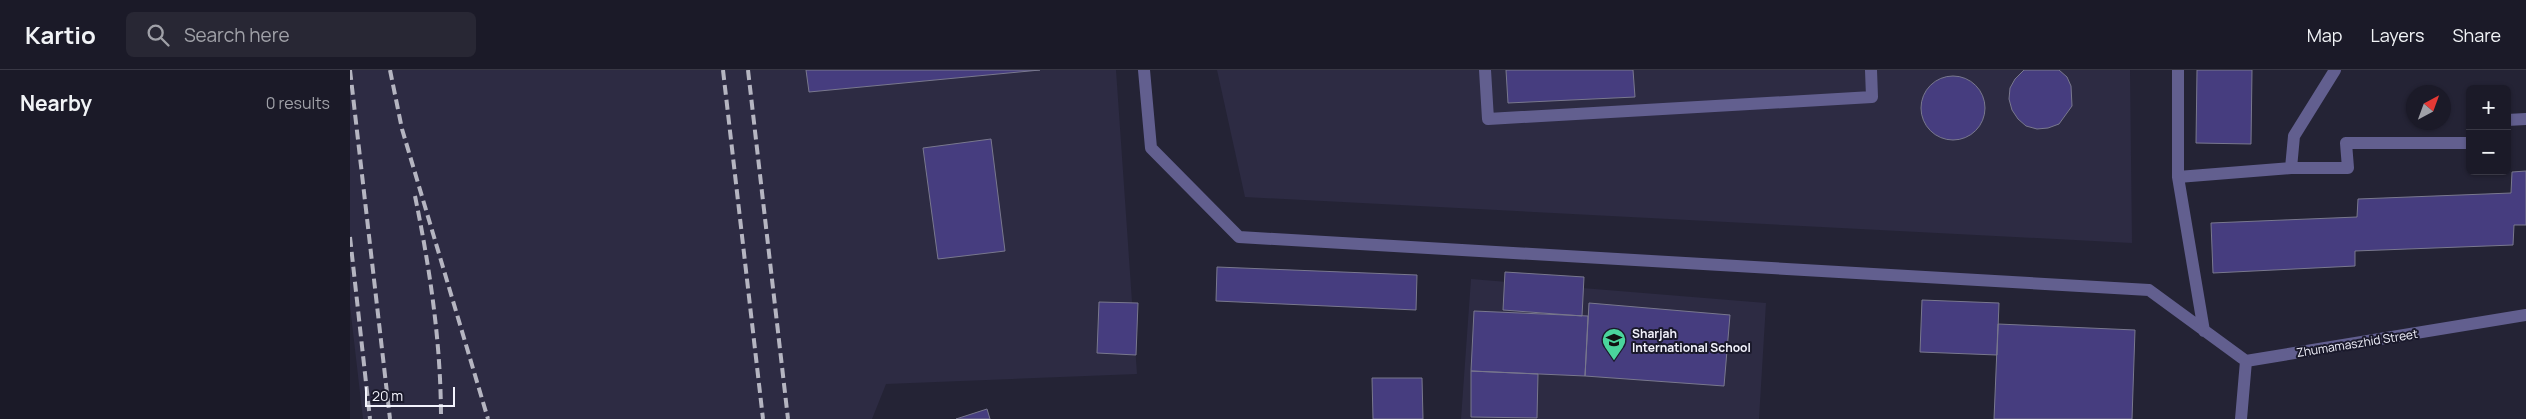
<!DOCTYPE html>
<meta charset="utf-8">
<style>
:root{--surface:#1b1a28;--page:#282734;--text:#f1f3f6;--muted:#a0a1a8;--line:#393845}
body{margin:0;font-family:Manrope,sans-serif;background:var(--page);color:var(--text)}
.controls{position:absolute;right:15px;top:15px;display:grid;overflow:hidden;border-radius:8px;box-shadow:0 1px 4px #0004}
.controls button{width:45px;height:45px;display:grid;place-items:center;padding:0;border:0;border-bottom:1px solid var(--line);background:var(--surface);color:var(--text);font:25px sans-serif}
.compass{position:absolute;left:2056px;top:15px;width:45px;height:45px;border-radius:50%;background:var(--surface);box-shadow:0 1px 4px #0004;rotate:41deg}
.scale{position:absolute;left:15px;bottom:12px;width:90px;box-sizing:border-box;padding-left:5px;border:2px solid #f3f3fd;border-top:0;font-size:14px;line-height:18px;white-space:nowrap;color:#f3f3fd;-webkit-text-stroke:4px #1a192b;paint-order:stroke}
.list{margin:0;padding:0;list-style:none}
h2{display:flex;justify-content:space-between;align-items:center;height:65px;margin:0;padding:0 20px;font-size:21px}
h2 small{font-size:16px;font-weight:400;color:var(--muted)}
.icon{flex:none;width:28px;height:28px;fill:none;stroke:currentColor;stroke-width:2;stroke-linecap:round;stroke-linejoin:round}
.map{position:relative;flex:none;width:2176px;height:349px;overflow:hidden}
header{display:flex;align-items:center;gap:30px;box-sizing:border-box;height:70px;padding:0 25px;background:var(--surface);border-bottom:1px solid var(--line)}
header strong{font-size:24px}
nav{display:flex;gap:28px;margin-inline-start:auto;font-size:18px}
.search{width:350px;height:45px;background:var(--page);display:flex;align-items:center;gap:12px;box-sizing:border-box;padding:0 18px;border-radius:8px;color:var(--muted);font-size:19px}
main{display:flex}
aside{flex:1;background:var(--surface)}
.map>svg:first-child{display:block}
.built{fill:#2d2b43}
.building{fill:#463d7f;stroke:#79788e}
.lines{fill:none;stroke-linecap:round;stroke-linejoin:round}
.minor{stroke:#625f8f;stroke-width:12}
.rail{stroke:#b5b5c1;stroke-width:4;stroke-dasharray:10 5;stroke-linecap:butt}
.labels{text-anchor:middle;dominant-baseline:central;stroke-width:4;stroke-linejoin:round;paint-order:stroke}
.poi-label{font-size:12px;font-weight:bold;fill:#f3f3fd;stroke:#1a192b;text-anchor:start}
.street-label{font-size:12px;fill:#f3f3fd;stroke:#1a192b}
</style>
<header>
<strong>Kartio</strong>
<div class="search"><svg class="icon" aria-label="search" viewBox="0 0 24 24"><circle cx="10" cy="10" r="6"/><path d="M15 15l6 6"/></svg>Search here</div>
<nav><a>Map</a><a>Layers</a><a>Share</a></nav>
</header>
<main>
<aside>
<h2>Nearby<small>0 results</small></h2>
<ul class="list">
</ul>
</aside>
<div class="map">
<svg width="2176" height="349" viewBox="0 0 2176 349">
<rect width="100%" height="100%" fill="#242335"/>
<path class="built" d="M0 0H766L787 304 536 314 522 349H13L0 236Z
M867 0H1780L1782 173 895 127Z
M1121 209 1416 233 1409 349H1111Z"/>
<path class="building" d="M456 0H690L459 22Z
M1156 0H1283L1285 27 1158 33Z
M1674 0H1709L1717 7 1721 16 1722 36 1709 54 1698 58 1687 59 1676 56 1668 49 1662 40 1659 29 1660 18 1665 9Z
M1847 0H1902L1901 74 1846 73Z
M1571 38a32 32 0 1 1 64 0a32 32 0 1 1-64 0Z
M641 69 655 181 588 189 573 78Z
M2176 101V155H2164L2163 175 2005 181V196L1863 203 1861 153 2007 147 2008 129 2161 123 2162 102Z
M867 197 1067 205 1066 240 866 231Z
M1155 202 1234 207 1232 246 1153 240Z
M1572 230 1649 233 1647 285 1570 282Z
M749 232 788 233 786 285 747 283Z
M1239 233 1380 245 1374 316 1235 306Z
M1124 241 1238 246 1235 306 1121 301Z
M1648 254 1785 260 1782 349H1644Z
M1121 301 1188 304 1187 348 1121 347Z
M1022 308H1072L1073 349H1023Z
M637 339 640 349H606Z"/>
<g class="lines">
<path class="minor" d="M794 0 801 78 889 167 1799 220 1896 291
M1135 0 1138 49 1522 27 1521 0
M1828 0V107L1854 261
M1985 0 1944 66 1941 98H1998L1996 73H2120
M2157 50 2176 49
M1828 107 1941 98
M1896 291 2176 245
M1891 349 1896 291"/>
<path class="rail" d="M0 0 40 349
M40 0 52 59 138 349
M373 0 413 349
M398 0 438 349
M65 126C80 199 91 273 91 349
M0 167 20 349"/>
</g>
<defs>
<g id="school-pin" transform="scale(1.25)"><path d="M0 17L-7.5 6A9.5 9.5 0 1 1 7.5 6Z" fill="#4ad49c" stroke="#1a192b"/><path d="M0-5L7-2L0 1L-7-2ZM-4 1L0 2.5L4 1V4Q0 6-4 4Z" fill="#111"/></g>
</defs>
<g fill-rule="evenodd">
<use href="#school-pin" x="1264" y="270"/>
</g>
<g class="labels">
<g class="poi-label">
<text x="1282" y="263">Sharjah<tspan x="1282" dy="14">International School</tspan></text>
</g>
<g class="street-label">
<text transform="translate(2007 273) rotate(-9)">Zhumamaszhid Street</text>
</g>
</g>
</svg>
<div class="controls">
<button>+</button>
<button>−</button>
</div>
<svg class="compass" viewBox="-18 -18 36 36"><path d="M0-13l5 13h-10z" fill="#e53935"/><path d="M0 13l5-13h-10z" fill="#a0a1a8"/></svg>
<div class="scale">20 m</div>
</div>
</main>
